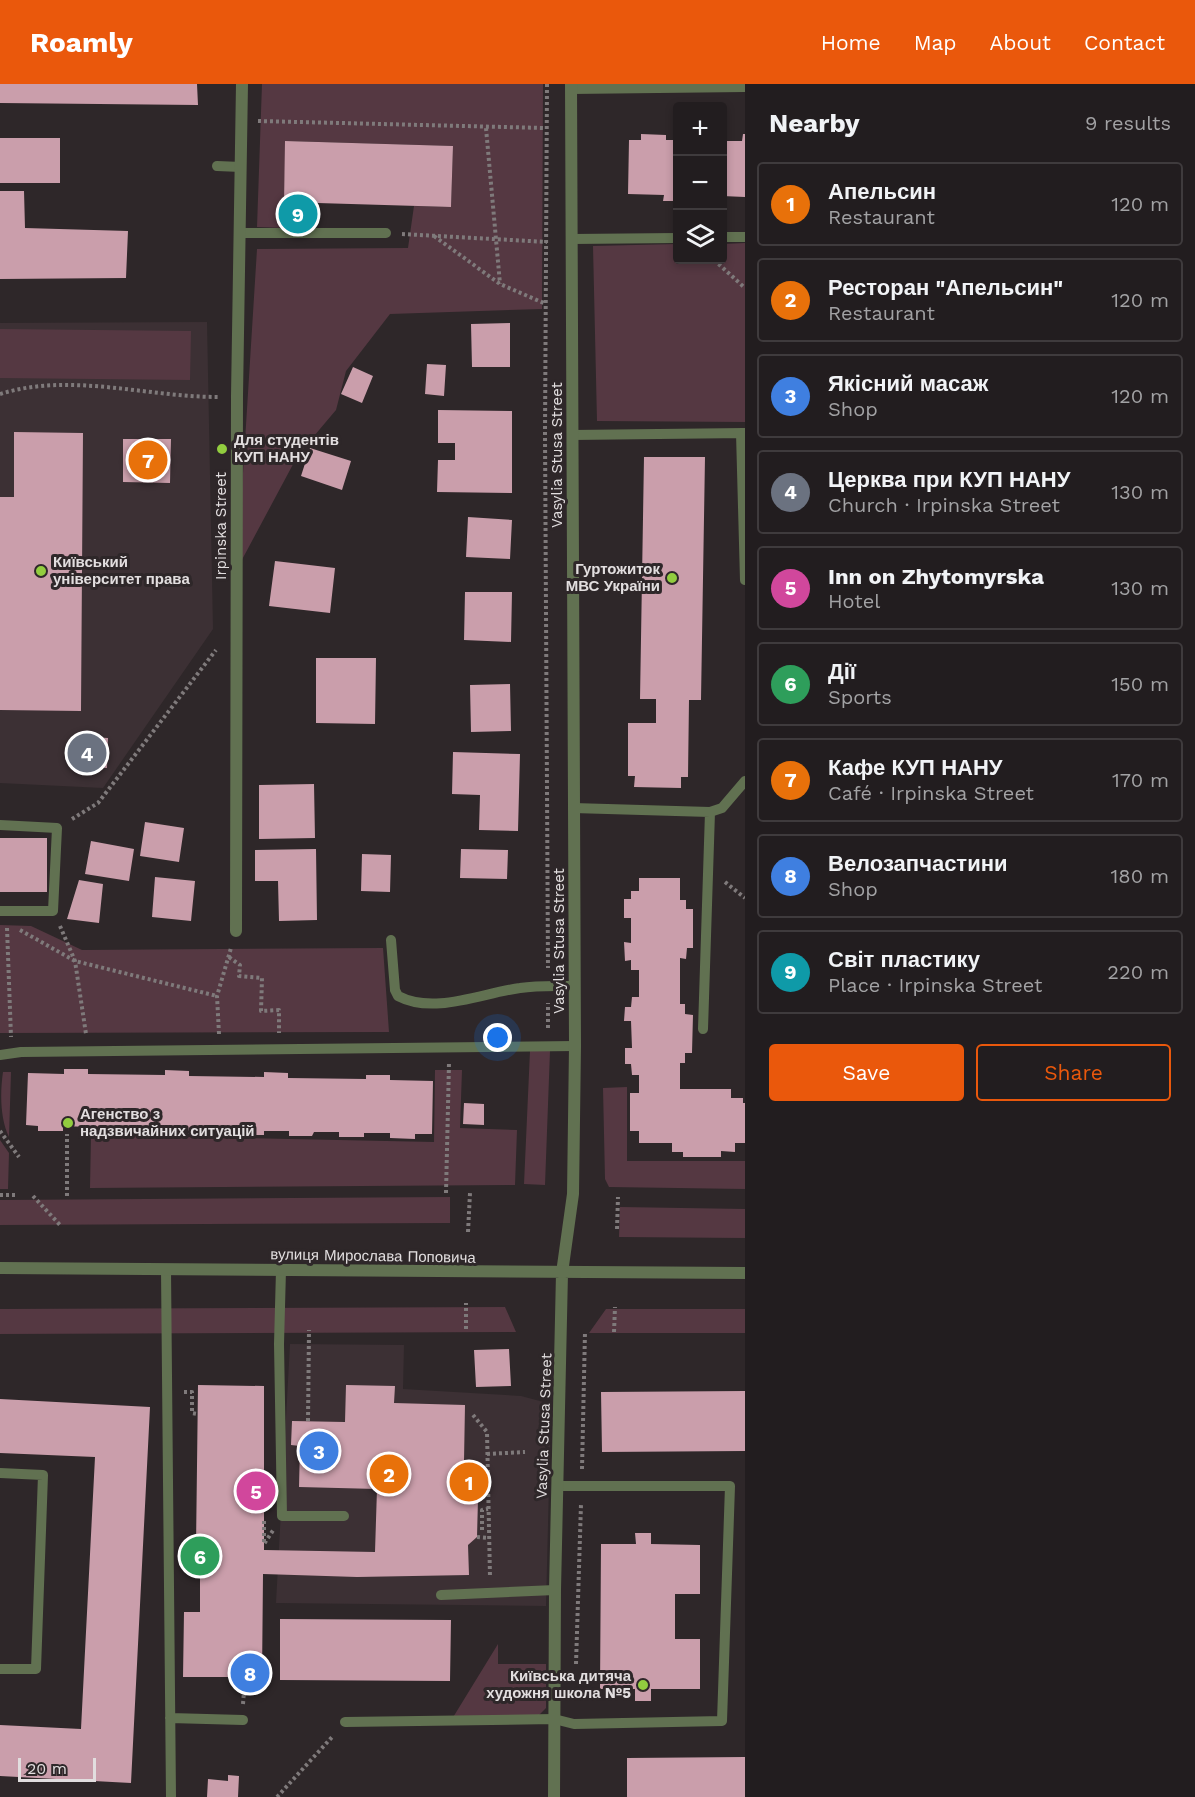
<!DOCTYPE html>
<meta charset="utf-8">
<style>
:root{--surface:#221d1f;--page:#2a2628;--text:#f1f3f6;--muted:#a2a2a4;--line:#3f3b3d;--accent:#ea580c}
body{margin:0;font-family:"Work Sans",sans-serif;background:var(--page);color:var(--text)}
.controls{position:absolute;right:18px;top:18px;display:grid;overflow:hidden;border-radius:6px;box-shadow:0 3px 9px #0003}
.controls button{width:54px;height:54px;display:grid;place-items:center;padding:0;border:0;border-bottom:2px solid var(--line);background:var(--surface);color:var(--text);font:30px sans-serif}
.scale{position:absolute;left:18px;bottom:15px;width:78px;box-sizing:border-box;padding-left:6px;border:3px solid #e2dedf;border-top:0;font-size:16px;line-height:21px;white-space:nowrap;color:#e2dedf;-webkit-text-stroke:4px #2e2729;paint-order:stroke}
.you{position:absolute;left:498px;top:954px;width:21px;height:21px;margin:-15px;border:4px solid #fff;border-radius:50%;background:#1a73e8;box-shadow:0 0 0 9px #1a73e833}
.badge{display:grid;place-items:center;width:39px;height:39px;border-radius:50%;background:var(--accent);color:#fff;font-size:20px;font-weight:700}
.pin{position:absolute;translate:-50% -50%;border:3px solid #fff;box-shadow:0 2px 6px #0006}
.list{margin:0;padding:0;list-style:none}
h2{display:flex;justify-content:space-between;align-items:center;height:78px;margin:0;padding:0 24px;font-size:26px}
h2 small{font-size:20px;font-weight:400;color:var(--muted)}
.list li{display:grid;grid-template-columns:39px 1fr auto;gap:18px;align-items:center;box-sizing:border-box;height:84px;margin:0 12px 12px;padding:0 12px;border:2px solid var(--line);border-radius:6px}
.list b{display:block;font-size:22px;white-space:nowrap}
.list p{margin:0;font-size:20px;white-space:nowrap;color:var(--muted)}
.list em{font-size:20px;font-style:normal;color:var(--muted)}
.actions{display:flex;gap:12px;padding:18px 24px}
.actions a{flex:1;padding:14px 0;border:2px solid var(--accent);border-radius:6px;text-align:center;font-size:21px;color:var(--accent)}
.actions .main{background:var(--accent);color:#fff}
.icon{flex:none;width:33px;height:33px;fill:none;stroke:currentColor;stroke-width:2;stroke-linecap:round;stroke-linejoin:round}
.map{position:relative;flex:none;width:745px;height:1713px;overflow:hidden}
header{display:flex;align-items:center;gap:36px;box-sizing:border-box;height:84px;padding:0 30px;background:var(--accent);color:#fff}
header strong{font-size:28px}
nav{display:flex;gap:33px;margin-inline-start:auto;font-size:21px}
main{display:flex}
aside{flex:1;background:var(--surface)}
.map>svg:first-child{display:block}
.built{fill:#3c3034}
.green{fill:#553842}
.building{fill:#ca9eab}
.lines{fill:none;stroke-linecap:round;stroke-linejoin:round}
.path{stroke:#7f7a7b;stroke-width:4;stroke-dasharray:3 3;stroke-linecap:butt}
.service{stroke:#617151;stroke-width:10}
.minor{stroke:#617151;stroke-width:12}
.tertiary{stroke:#617151;stroke-width:12}
.poi-dot{fill:#92cd3f;stroke:#2e2729;stroke-width:2}
.labels{text-anchor:middle;dominant-baseline:central;stroke-width:6;stroke-linejoin:round;paint-order:stroke}
.poi-label{font-size:15px;font-weight:bold;fill:#e2dedf;stroke:#2e2729;text-anchor:start}
.street-label{font-size:15px;fill:#e2dedf;stroke:#2e2729}
</style>
<header>
<strong>Roamly</strong>
<nav><a>Home</a><a>Map</a><a>About</a><a>Contact</a></nav>
</header>
<main>
<div class="map">
<svg width="745" height="1713" viewBox="0 0 745 1713">
<rect width="100%" height="100%" fill="#2e2729"/>
<path class="built" d="M207 238 213 545 103 704 0 699V239Z
M290 1260 404 1261 403 1305 521 1312 551 1320 546 1522 276 1519Z"/>
<path class="green" d="M262 0H543L542 225 390 230 346 287 336 326 298 371 237 485 257 165 408 164 414 122 451 123 453 62 286 57 284 118 317 119 315 145 257 143Z
M745 159V338L597 337 593 162 677 160 678 176H722L723 160Z
M0 245 191 247 190 296 0 294Z
M0 841 31 842 82 866 383 864 389 948 0 949Z
M530 967H550L545 1101 524 1100Z
M435 986H462L460 1044 517 1046 515 1101 90 1104 91 1051 434 1058Z
M3 988H11L9 1053C0 1034 0 1009 3 988Z
M627 1003V1077H745V1105L609 1103 605 1095 603 1004Z
M0 1056 9 1069 8 1105H0Z
M450 1113V1139L0 1141V1116Z
M620 1123 745 1125V1154L619 1153Z
M505 1223 516 1248 0 1250V1225Z
M606 1225H745V1249H589Z
M498 1560V1580H546V1624L537 1633 452 1635Z"/>
<path class="building" d="M0 0H197L198 21 0 19Z
M641 50 666 51V56H678V117H663L664 111 628 110 629 56H641Z
M743 50H745V113L722 112V57H742Z
M0 54H60V99H0Z
M285 57 453 62 451 123 284 118Z
M0 107H24L25 144 128 147 126 194 0 195Z
M510 239V283H472L471 240Z
M427 280 446 281 444 312 425 310Z
M353 283 373 292 362 319 341 310Z
M438 326 512 327V409L437 408 438 376H455V359H438Z
M14 348 83 349 81 627 0 626V413H14Z
M123 355H171L170 399 123 398Z
M310 364 351 377 342 406 301 392Z
M644 373H705L701 616H689L688 693H681V704L634 703 635 692H628V639H656V615H640Z
M468 433 512 436 510 475 466 473Z
M275 477 335 484 330 529 269 522Z
M465 508H512L511 558 464 556Z
M316 574H376L375 640 316 639Z
M510 600 511 647 471 648 470 601Z
M73 652 108 654 107 684 71 683Z
M453 668 520 670 518 747 479 746 480 711 452 710Z
M314 700 315 754 259 755V701Z
M145 738 184 744 179 778 140 772Z
M0 754H47V808H0Z
M91 757 134 765 129 797 85 790Z
M316 765 317 836 279 837 278 797H255V766Z
M461 765 508 766 507 795 460 794Z
M362 770 391 771 390 808 361 807Z
M155 793 195 797 191 837 152 833Z
M639 794H680V816H686V825H693V864H687L686 875 680 874V920H685V930L693 931 692 969H685V979H680V1005H731V1014H743V1019H745V1059H735V1068L721 1067V1073H683V1068H672V1059H639V1047H630V1009H639V991H632L631 980H625V964H632L631 937H624L625 923H631L632 913H639V886H631V876L625 877 624 858 631 859V834H624V815H631V807H639Z
M79 796 103 800 99 839 67 835Z
M64 985H88V990L165 991V986L189 987V992L264 993V988L288 989V994L366 995V991H390V996L433 997 432 1050H415V1055L390 1054V1049H364V1053H339V1048H314L312 1052H289V1047H264V1051H239L238 1046H213V1050H188V1045L163 1044V1049H139L138 1044 113 1043V1048H88V1043L63 1042V1047H38V1042L26 1041 28 989 64 990Z
M464 1019 484 1020V1041L463 1040Z
M509 1265 511 1302 476 1303 474 1266Z
M198 1301 264 1302V1466L375 1468 377 1405 299 1403 300 1362 291 1361 292 1337 345 1338 346 1301 395 1302 394 1319 465 1321 464 1377 479 1378 477 1453 468 1461 469 1491 357 1493 263 1490 262 1593H183L184 1528H200V1462L196 1463Z
M745 1307V1367L602 1368 601 1308Z
M0 1315 150 1323 131 1699 0 1692V1641L81 1645 95 1373 0 1369Z
M635 1449H651V1460L700 1461V1510H675V1555H700V1605H651V1617H635V1605H600L601 1460H636Z
M280 1535 451 1536 450 1597 280 1596Z
M745 1673V1713H627V1674Z
M228 1691 239 1692 238 1713H207L208 1695 228 1697Z"/>
<g class="lines">
<path class="path" d="M547 0 545 350 548 884
M258 37 545 44
M486 44 500 200
M402 150 547 158
M434 152 500 200 546 220
M714 176 745 204
M0 310C71 288 146 313 218 313
M72 735 98 719 216 566
M725 798 745 814
M60 842 75 877 86 950
M7 844 11 953
M20 846 75 877 217 912
M229 873 240 881 239 892 262 894 261 927 279 926V949
M548 944V919
M219 950 217 912 231 864
M0 1047 19 1073
M446 1109 449 979
M0 1111H18
M33 1112 61 1142
M67 1112V1050
M617 1145 618 1113
M468 1148 470 1109
M466 1245V1219
M614 1248 615 1223
M184 1308H192V1329L198 1330
M473 1331 487 1348 490 1493
M308 1337 309 1246
M487 1370 525 1368
M582 1385 585 1248
M264 1437V1460L274 1445
M482 1446V1426L488 1425
M477 1453 489 1454
M185 1471 200 1472
M576 1580 581 1420
M243 1620 245 1595
M277 1713 333 1652"/>
<path class="service" d="M571 5 745 3
M217 82 241 83
M239 149H386
M722 153H745
M572 155 678 154
M741 349 745 496
M572 351 745 349
M573 724 710 728 722 724 745 697
M0 741 57 744 53 827H0
M391 856 395 906 398 912C434 931 482 909 520 904 538 901 557 902 575 902
M703 945 710 728
M0 971 21 968 575 962
M166 1186 171 1713
M281 1186 279 1260 282 1432H344
M0 1389 43 1391 36 1585H0
M441 1511 555 1506
M170 1634 243 1636
M345 1638 554 1635 574 1640 722 1637 730 1402H557"/>
<path class="minor" d="M236 847 237 312 242 0
M562 1189 573 1110 575 962 571 0"/>
<path class="tertiary" d="M0 1184 745 1189
M554 1713 555 1506 562 1189"/>
</g>
<g class="poi-dot">
<circle cx="222" cy="365" r="6"/>
<circle cx="41" cy="487" r="6"/>
<circle cx="672" cy="494" r="6"/>
<circle cx="68" cy="1039" r="6"/>
<circle cx="643" cy="1601" r="6"/>
</g>
<g class="labels">
<g class="poi-label">
<text x="234" y="356">Для студентів<tspan x="234" dy="17">КУП НАНУ</tspan></text>
<text x="53" y="478">Київський<tspan x="53" dy="17">університет права</tspan></text>
<text x="660" y="485" text-anchor="end">Гуртожиток<tspan x="660" dy="17">МВС України</tspan></text>
<text x="80" y="1030">Агенство з<tspan x="80" dy="17">надзвичайних ситуацій</tspan></text>
<text x="631" y="1592" text-anchor="end">Київська дитяча<tspan x="631" dy="17">художня школа №5</tspan></text>
</g>
<g class="street-label">
<text transform="translate(557 371) rotate(-90)">Vasylia Stusa Street</text>
<text transform="translate(221 442) rotate(-90)">Irpinska Street</text>
<text transform="translate(559 857) rotate(-90)">Vasylia Stusa Street</text>
<text transform="translate(373 1172) rotate(1)">вулиця Мирослава Поповича</text>
<text transform="translate(544 1342) rotate(-88)">Vasylia Stusa Street</text>
</g>
</g>
</svg>
<div class="controls">
<button>+</button>
<button>−</button>
<button><svg class="icon" aria-label="layers" viewBox="0 0 24 24"><path d="M12 4l9 5-9 5-9-5zM3 14l9 5 9-5"/></svg></button>
</div>
<div class="scale">20 m</div>
<div class="you"></div>
<div class="pin badge" style="left:469px;top:1398px;background:#e8710a">1</div>
<div class="pin badge" style="left:389px;top:1390px;background:#e8710a">2</div>
<div class="pin badge" style="left:319px;top:1367px;background:#3f7fe0">3</div>
<div class="pin badge" style="left:87px;top:669px;background:#6b7280">4</div>
<div class="pin badge" style="left:256px;top:1407px;background:#d1479c">5</div>
<div class="pin badge" style="left:200px;top:1472px;background:#2e9e5b">6</div>
<div class="pin badge" style="left:148px;top:376px;background:#e8710a">7</div>
<div class="pin badge" style="left:250px;top:1589px;background:#3f7fe0">8</div>
<div class="pin badge" style="left:298px;top:130px;background:#0f9aa8">9</div>
</div>
<aside>
<h2>Nearby<small>9 results</small></h2>
<ul class="list">
<li><span class="badge" style="background:#e8710a">1</span><div><b>Апельсин</b><p>Restaurant</p></div><em>120 m</em></li>
<li><span class="badge" style="background:#e8710a">2</span><div><b>Ресторан &quot;Апельсин&quot;</b><p>Restaurant</p></div><em>120 m</em></li>
<li><span class="badge" style="background:#3f7fe0">3</span><div><b>Якісний масаж</b><p>Shop</p></div><em>120 m</em></li>
<li><span class="badge" style="background:#6b7280">4</span><div><b>Церква при КУП НАНУ</b><p>Church · Irpinska Street</p></div><em>130 m</em></li>
<li><span class="badge" style="background:#d1479c">5</span><div><b>Inn on Zhytomyrska</b><p>Hotel</p></div><em>130 m</em></li>
<li><span class="badge" style="background:#2e9e5b">6</span><div><b>Дії</b><p>Sports</p></div><em>150 m</em></li>
<li><span class="badge" style="background:#e8710a">7</span><div><b>Кафе КУП НАНУ</b><p>Café · Irpinska Street</p></div><em>170 m</em></li>
<li><span class="badge" style="background:#3f7fe0">8</span><div><b>Велозапчастини</b><p>Shop</p></div><em>180 m</em></li>
<li><span class="badge" style="background:#0f9aa8">9</span><div><b>Світ пластику</b><p>Place · Irpinska Street</p></div><em>220 m</em></li>
</ul>
<div class="actions"><a class="main">Save</a><a>Share</a></div>
</aside>
</main>
